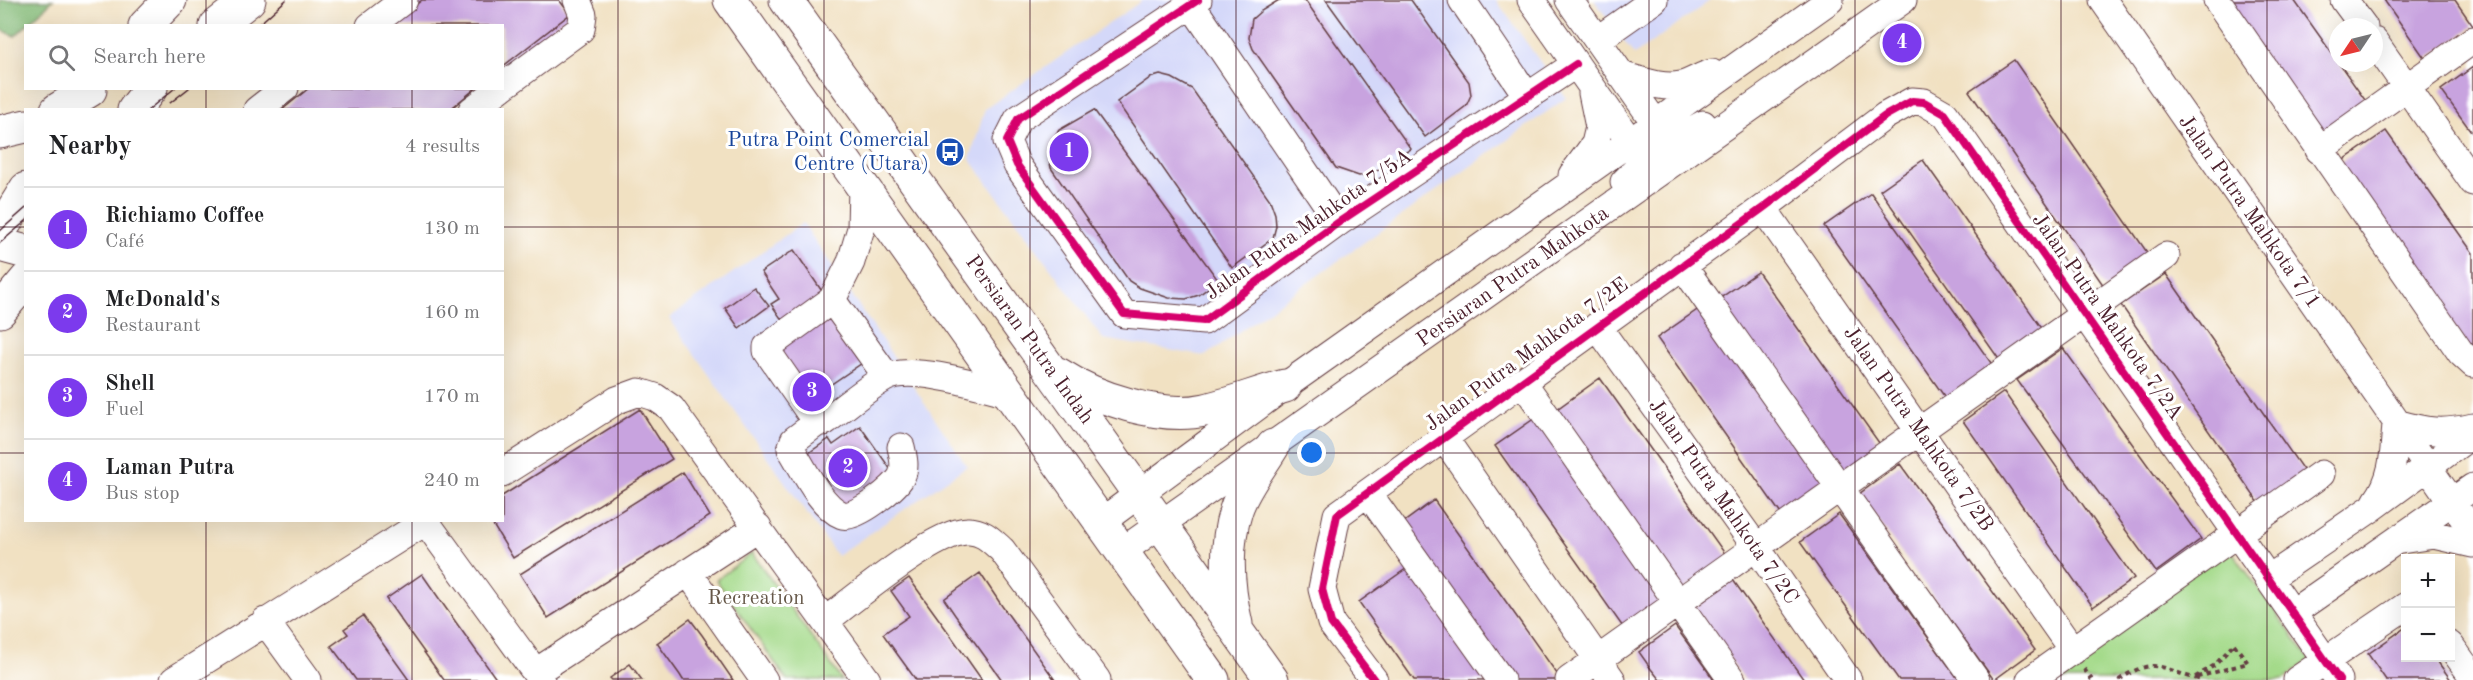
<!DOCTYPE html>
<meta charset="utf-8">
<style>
:root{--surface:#fff;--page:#f2f2f2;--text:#202124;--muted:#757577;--line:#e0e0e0;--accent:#7c3aed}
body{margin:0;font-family:"Old Standard TT",serif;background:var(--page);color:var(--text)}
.controls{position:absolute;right:18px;bottom:18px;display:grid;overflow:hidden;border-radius:0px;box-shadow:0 6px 24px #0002}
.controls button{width:54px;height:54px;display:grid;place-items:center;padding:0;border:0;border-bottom:2px solid var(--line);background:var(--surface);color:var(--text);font:30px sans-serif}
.compass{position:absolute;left:2329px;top:18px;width:54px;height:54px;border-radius:50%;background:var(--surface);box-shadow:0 6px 24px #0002;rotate:235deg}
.you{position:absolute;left:1312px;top:453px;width:21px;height:21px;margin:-15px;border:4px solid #fff;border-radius:50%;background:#1a73e8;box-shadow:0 0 0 9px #1a73e833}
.badge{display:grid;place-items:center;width:39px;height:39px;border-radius:50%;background:var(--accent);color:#fff;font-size:20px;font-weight:700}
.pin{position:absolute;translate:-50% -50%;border:3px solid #fff;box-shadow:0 2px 6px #0006}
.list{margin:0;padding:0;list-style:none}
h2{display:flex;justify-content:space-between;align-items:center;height:78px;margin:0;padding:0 24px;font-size:26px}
h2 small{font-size:20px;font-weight:400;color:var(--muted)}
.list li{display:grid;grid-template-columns:39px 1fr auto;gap:18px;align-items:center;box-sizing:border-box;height:84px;padding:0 24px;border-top:2px solid var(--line)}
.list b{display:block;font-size:22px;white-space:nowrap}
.list p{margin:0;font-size:20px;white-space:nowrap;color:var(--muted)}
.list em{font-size:20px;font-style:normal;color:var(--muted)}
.icon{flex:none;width:33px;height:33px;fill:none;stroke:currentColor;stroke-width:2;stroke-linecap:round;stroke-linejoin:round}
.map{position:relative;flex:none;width:2473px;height:680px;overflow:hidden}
.search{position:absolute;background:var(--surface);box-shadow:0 6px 24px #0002;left:24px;top:24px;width:480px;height:66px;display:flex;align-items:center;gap:15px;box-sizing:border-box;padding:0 21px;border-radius:0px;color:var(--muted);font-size:22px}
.panel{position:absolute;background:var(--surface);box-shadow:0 6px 24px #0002;left:24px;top:108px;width:480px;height:414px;border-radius:0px}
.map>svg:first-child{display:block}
.built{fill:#d4d8f9}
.green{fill:#a4da8a;stroke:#777c5a;stroke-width:1.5}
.forest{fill:#83ba76;stroke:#666c50;stroke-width:1.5}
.building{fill:#c8a3df}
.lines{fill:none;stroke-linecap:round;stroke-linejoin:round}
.minor-casing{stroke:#633c42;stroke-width:29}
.major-casing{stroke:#633c42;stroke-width:35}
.path{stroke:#633c42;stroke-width:4;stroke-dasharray:4.5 4.5;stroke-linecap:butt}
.minor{stroke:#fff;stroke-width:27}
.major{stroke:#fff;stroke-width:33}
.tram{stroke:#4a1f2b;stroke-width:1.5}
.cycleway-casing{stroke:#fff;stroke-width:11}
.cycleway{stroke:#d6006c;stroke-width:8}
.grid{fill:none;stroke:#4a1f2b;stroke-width:1.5;stroke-opacity:0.55}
.labels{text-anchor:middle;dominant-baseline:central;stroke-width:6;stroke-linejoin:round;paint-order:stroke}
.transit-label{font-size:21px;fill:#164399;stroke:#fff;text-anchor:end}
.street-label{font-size:21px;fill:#4a1f2b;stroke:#fff}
.park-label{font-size:21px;fill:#655748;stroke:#fff}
</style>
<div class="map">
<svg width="2473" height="680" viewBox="0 0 2473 680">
<rect width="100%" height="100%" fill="#fff"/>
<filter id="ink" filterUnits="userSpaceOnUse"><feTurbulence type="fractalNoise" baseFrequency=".0167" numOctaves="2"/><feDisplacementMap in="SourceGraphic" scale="12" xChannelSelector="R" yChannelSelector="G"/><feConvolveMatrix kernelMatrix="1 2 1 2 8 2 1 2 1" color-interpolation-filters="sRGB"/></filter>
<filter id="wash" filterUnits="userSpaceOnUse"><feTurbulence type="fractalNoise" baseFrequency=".008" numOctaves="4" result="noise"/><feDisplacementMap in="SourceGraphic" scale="24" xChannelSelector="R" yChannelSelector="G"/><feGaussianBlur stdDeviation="1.35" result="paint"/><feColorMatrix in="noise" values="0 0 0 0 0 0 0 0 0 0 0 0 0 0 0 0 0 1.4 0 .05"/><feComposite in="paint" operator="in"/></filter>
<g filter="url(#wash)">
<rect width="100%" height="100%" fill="#f1e1c2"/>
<path class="built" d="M1143 0H1496L1566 98 1205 356 1103 339 970 159 985 109Z
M1594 0H1711L1634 55Z
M803 223 967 466 837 556 669 318Z"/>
<path class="green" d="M2228 546 2310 660 2283 680H2038Z
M752 553 842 680H787L716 580Z"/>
<path class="forest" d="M0 0H53L15 36 0 29Z"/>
<g id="blocks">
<path class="building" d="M422 0H559L570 14 502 67V26H389Z
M1279 0H1305L1411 149 1371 174 1359 176 1336 168 1253 49 1249 38 1252 19 1261 11Z
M1326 0H1411L1469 82 1471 95 1466 106 1425 137Z
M2223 0H2294L2370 107 2323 141Z
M2384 0H2455L2473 26 2426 60Z
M2014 60 2151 258 2106 289 1969 91Z
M2473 67V134L2441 90Z
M1160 75 1172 78 1192 89 1270 200 1275 214 1276 226 1273 238 1232 268 1117 102 1150 78Z
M309 88H476L449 110H282Z
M1094 110 1218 280 1199 295 1186 299 1169 298 1140 288 1129 281 1051 168 1049 156 1051 142 1059 130Z
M2386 131 2473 253V355L2338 164Z
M1923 160 2046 334 2003 365 1880 190Z
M1871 193 1996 370 1949 403 1824 226Z
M794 250 868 359 805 402 769 350 792 334 771 304 779 299 761 272Z
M1758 272 1882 447 1840 477 1716 301Z
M2166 274 2308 477 2263 509 2121 305Z
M754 287 769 306 739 328 725 308Z
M1703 306 1829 485 1783 517 1657 338Z
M2063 348 2201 539 2156 572 2017 380Z
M1600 378 1728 558 1680 592 1553 412Z
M2004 392 2134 578 2093 607 1963 421Z
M640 409 672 459 513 558 490 520H502V496Z
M1535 418 1665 602 1625 630 1495 446Z
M860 426 896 477 847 511 800 459 829 439 833 445Z
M1900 464 2035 650 1994 680 1859 494Z
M683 472 710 516 548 618 520 574Z
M1434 500 1560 678 1557 680H1504L1396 528Z
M1839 514 1945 661 1959 680H1899L1853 616 1800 542Z
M1410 566 1491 680H1414L1359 602Z
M980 573 1002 606 1055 680H1002L955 615 944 599Z
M422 574 445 607 497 680H444L398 616 386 599Z
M909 578 951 636 982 680H916L895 651 883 634 909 616 891 591Z
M1733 580 1804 680H1745L1694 608Z
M363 616 378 637 409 680H356L343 662 331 646 348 634 344 629Z
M690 619 702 635 733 680H683L680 675 657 643Z
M1675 626 1699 659 1714 680H1660L1651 669 1639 652Z
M2406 627V658H2435L2451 680H2386L2368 654Z
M630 664 642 680H612L610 678Z"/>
</g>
</g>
<g filter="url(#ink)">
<use href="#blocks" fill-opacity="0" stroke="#633c42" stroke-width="1.5"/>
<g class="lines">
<g class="minor-casing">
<path id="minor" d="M1198 0 1018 119 1007 141 1017 165 1124 314 1204 321 1339 222 1576 64
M1462 0 1527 96
M1531 0 1631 143
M1569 0 1656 124
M2103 0 2473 532
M2217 0 2461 353 2473 364
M2344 0 2364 27
M1191 4 1339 222
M370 26 404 0
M1597 40 1654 0
M2374 41 2473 182
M1621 75C1640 80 1662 89 1681 85 1692 83 1701 75 1712 73
M502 87 581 29 583 15 577 0
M257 110 285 88
M472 110 501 88
M2319 150 2473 40
M1572 175 1595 144 1599 127 1592 93
M1624 182 1657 149 1703 124
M862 186 861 228 851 262 832 300 767 347V351L812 416 818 422H824C844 408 864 390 885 378 911 364 981 386 1009 393
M1763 208 2073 651
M1682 265 1976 680
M832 300 887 377
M1597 326 1756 547 1848 680
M1522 381 1732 680
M818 422 794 440 791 449C803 468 821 507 842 515 855 520 898 486 902 475 906 466 903 456 901 447
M2396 423C2426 432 2443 434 2473 427
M1444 438 1612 680
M502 473 617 400 639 392 655 397 671 408 867 680
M1368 493 1501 680
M2376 502C2394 478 2394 452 2396 423
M426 522 541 680
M1101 522 1285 386 1830 0
M2401 540 2434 535 2473 544
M1121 552 1903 0
M688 572 764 680
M2268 579 2372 508 2473 434
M2292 613 2473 487
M265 621 308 680
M825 621C854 599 934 532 967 531 982 530 992 541 1002 550L1097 680
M2450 645 2473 677
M536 672 758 527
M174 680 428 520
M1374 680 1331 623 1322 589 1337 515 1763 208 1885 116 1912 101 1924 102 1945 114 2339 680
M1569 680 2166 256
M2030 680 2321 474
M2297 680 2406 606"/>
</g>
<g class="major-casing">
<path id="major" d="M730 0 1213 680
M786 0 1272 680
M145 26 170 0
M216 26 249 0
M57 110 90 90
M134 110 151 88
M0 132 26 126
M0 231 26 189
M0 245 26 252
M0 311 26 280
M1058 374C1095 398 1160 420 1205 410 1232 404 1258 393 1285 386
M1236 624C1227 586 1224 548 1236 510 1243 488 1261 466 1273 446"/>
</g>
<path class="path" d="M2234 644 2248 663 2194 678 2215 665Z
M2084 669 2092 680
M2119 680C2158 653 2164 672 2202 680"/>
<use href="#minor" class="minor"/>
<use href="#major" class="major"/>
<path class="tram" d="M257 26 286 0
M170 103 189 88
M148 110 175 88
M0 231 26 208
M0 243 26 221"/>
<g class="cycleway-casing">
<path id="cycleway" d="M1198 0 1018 119 1007 141 1017 165 1124 314 1204 321 1339 222 1576 64
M1374 680 1331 623 1322 589 1337 515 1763 208 1885 116 1912 101 1924 102 1945 114 2339 680"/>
</g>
<use href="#cycleway" class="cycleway"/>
</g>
</g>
<path class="grid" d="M206 0V26M412 0V26M618 0V680M824 0V680M1030 0V680M1236 0V680M1443 0V680M1649 0V680M1855 0V680M2061 0V680M2267 0V680M206 88V110M412 88V110M0 227H26M502 227H2473M0 453H26M502 453H2473M206 520V680M412 520V680"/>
<defs>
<g id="bus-disc" transform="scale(1.5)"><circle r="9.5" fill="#1a4fb4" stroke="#fff"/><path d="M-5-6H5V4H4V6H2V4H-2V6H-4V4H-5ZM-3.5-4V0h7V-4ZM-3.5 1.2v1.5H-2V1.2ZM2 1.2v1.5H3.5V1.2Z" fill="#fff"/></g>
</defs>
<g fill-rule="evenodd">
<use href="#bus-disc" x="950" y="152"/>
</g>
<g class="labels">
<g class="transit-label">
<text x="929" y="140">Putra Point Comercial<tspan x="929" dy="24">Centre (Utara)</tspan></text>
</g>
<g class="street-label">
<text transform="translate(2249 212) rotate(55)">Jalan Putra Mahkota 7/1</text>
<text transform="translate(1309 225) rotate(-35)">Jalan Putra Mahkota 7/5A</text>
<text transform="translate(1513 277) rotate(-35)">Persiaran Putra Mahkota</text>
<text transform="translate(2107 317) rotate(55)">Jalan Putra Mahkota 7/2A</text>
<text transform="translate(1029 340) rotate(54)">Persiaran Putra Indah</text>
<text transform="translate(1527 355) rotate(-36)">Jalan Putra Mahkota 7/2E</text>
<text transform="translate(1918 429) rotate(55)">Jalan Putra Mahkota 7/2B</text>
<text transform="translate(1723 502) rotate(55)">Jalan Putra Mahkota 7/2C</text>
</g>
<g class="park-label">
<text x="756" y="598">Recreation</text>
</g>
</g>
</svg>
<div class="controls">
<button>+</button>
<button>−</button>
</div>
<svg class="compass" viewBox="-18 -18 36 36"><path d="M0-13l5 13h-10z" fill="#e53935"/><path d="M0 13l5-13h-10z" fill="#757577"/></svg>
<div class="you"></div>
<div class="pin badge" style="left:1069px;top:152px">1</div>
<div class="pin badge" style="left:848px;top:468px">2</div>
<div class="pin badge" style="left:812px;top:392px">3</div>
<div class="pin badge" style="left:1902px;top:43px">4</div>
<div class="search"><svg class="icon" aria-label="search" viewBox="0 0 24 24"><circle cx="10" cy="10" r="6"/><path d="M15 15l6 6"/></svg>Search here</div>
<section class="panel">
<h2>Nearby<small>4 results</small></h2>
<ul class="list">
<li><span class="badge">1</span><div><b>Richiamo Coffee</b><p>Café</p></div><em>130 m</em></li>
<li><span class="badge">2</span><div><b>McDonald's</b><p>Restaurant</p></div><em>160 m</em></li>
<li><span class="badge">3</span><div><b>Shell</b><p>Fuel</p></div><em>170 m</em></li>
<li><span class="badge">4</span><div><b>Laman Putra</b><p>Bus stop</p></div><em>240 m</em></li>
</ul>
</section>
</div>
